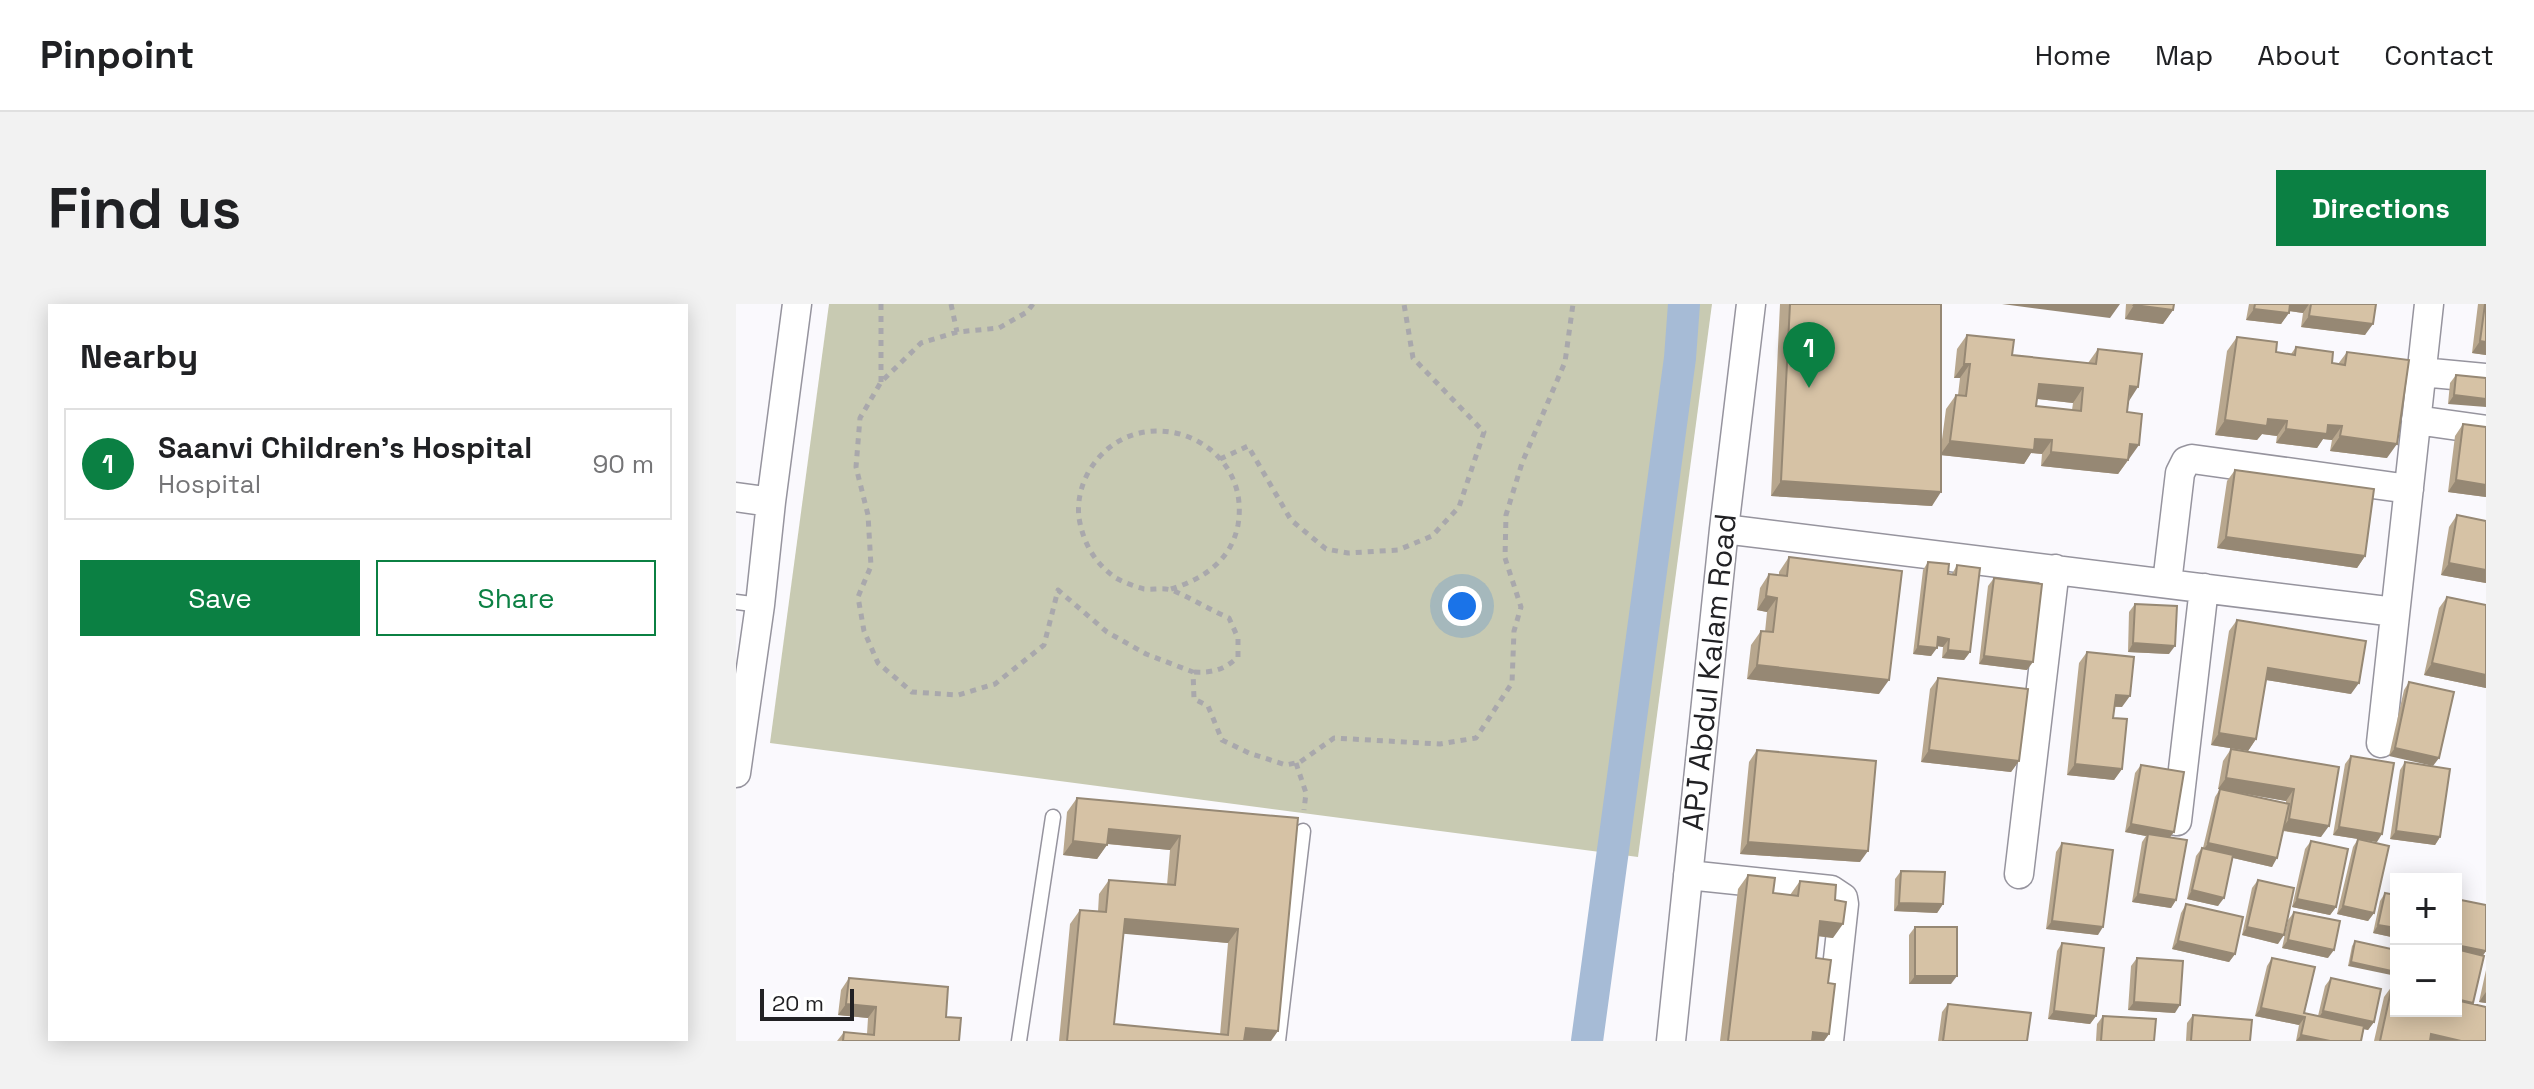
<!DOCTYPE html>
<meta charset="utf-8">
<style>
:root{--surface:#fff;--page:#f2f2f2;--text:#202124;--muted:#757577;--line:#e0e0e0;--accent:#0b8043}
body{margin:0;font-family:"Space Grotesk",sans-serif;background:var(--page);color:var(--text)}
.controls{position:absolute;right:24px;bottom:24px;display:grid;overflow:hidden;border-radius:0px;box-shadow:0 4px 20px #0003}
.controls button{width:72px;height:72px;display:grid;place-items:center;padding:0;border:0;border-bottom:2px solid var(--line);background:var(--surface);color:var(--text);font:40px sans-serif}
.scale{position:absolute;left:24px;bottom:20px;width:94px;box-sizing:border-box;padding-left:8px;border:4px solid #212124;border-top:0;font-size:22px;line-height:28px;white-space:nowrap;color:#212124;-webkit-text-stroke:6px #fff;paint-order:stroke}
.you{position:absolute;left:726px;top:302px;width:28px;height:28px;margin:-20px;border:6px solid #fff;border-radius:50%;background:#1a73e8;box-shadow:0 0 0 12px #1a73e833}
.badge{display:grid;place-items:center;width:52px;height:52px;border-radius:50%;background:var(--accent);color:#fff;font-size:26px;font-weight:700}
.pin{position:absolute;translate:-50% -66px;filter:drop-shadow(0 2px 4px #0008)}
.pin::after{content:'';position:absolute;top:42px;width:28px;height:24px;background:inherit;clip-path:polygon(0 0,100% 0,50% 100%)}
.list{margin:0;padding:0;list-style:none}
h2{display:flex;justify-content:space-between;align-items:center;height:104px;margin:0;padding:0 32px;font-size:34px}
h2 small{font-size:26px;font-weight:400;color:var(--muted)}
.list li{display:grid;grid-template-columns:52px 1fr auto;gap:24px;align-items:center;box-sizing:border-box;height:112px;margin:0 16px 16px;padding:0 16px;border:2px solid var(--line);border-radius:0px}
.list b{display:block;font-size:30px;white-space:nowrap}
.list p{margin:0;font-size:26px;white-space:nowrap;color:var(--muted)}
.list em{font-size:26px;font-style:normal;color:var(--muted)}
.actions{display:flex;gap:16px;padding:24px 32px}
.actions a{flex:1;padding:18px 0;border:2px solid var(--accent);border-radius:0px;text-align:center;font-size:28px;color:var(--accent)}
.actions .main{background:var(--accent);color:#fff}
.map{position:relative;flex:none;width:1750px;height:737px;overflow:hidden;border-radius:0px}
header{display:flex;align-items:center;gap:48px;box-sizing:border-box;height:112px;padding:0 40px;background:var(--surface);border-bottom:2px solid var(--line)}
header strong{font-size:38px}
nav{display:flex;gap:44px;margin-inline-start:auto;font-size:28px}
.intro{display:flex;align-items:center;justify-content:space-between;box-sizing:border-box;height:192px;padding:0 48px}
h1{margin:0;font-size:56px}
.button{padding:20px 36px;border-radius:0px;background:var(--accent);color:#fff;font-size:28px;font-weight:700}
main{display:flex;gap:48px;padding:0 48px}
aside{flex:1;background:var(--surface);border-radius:0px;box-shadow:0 4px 20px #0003}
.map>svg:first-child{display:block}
.park{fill:#c8cab2}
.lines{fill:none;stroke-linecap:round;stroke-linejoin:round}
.canal{stroke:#a6bbd6;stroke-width:32}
.service-casing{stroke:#96949e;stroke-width:17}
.minor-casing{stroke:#96949e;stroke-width:31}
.path{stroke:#a9a8ac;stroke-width:5;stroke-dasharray:6 6;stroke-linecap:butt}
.service{stroke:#fff;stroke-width:14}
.minor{stroke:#fff;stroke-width:28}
.wall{fill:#b8a78e;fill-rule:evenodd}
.shaded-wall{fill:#968874}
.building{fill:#d6c2a5;stroke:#968874;stroke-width:2;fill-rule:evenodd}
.labels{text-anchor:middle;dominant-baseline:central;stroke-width:6;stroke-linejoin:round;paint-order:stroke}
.street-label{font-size:30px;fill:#212124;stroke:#fff}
</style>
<header>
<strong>Pinpoint</strong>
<nav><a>Home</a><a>Map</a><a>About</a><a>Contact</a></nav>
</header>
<div class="intro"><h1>Find us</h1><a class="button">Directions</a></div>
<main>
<aside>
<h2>Nearby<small></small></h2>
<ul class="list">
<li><span class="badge">1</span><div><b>Saanvi Children's Hospital</b><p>Hospital</p></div><em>90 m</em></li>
</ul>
<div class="actions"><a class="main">Save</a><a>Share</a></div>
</aside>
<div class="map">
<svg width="1750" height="737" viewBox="0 0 1750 737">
<rect width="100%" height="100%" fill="#faf9fd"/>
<path class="park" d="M93 0H976L902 553 34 439Z"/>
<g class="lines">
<path class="canal" d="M851 737 944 54 948 0"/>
<g class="service-casing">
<path id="service" d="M0 298 24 301
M283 737 317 513
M542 737 567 527"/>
</g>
<g class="minor-casing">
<path id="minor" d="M1685 68 1750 74
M1680 116 1750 126
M0 193 35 198
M988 225 1659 308
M1431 279 1444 169 1450 157 1456 155 1673 185
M1645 439 1693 0
M0 469 24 301 35 198 61 0
M1441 517 1468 284
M1283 570 1319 265
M952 571 1095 586 1107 594 1108 600 1093 737
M935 737 988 225 1015 0"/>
</g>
<path class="path" d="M215 0 221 28
M297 0 291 8 263 24 221 28 185 39 145 78 124 114 120 163 132 211 135 262 122 293 128 327 142 359 176 388 222 391 259 380 308 341 322 286 371 328 410 350 457 368 458 395 472 402 486 436 513 449 550 461 564 458 598 434 704 440 740 434 776 379 778 327 785 303 769 254 770 211 786 159 829 58 837 0
M145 78V0
M484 155 512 142 555 216 590 245 612 249 662 246 696 232 723 203 748 128 677 54 668 0
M435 285C467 275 495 257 502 221 517 133 399 90 353 167 345 181 341 198 343 214 347 238 358 259 380 274 387 278 400 283 408 285 418 286 429 283 438 287 457 295 474 306 493 314L502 334V353C488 366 476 369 457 368
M560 459 570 489 568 506"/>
<use href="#service" class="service"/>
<use href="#minor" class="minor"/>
</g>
<path class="wall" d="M1044 0H1205V143L1210 105 1220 91H1222L1224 74H1218L1221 45 1231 31 1276 51 1352 59 1362 45 1392 97 1391 108 1393 155 1382 170 1305 162 1306 150 1295 149 1288 160 1205 151 1196 202 1035 192ZM1301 95 1337 99 1336 106 1300 102Z
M1390 0H1438L1437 6 1427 20 1389 15Z
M1513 0H1640L1629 31 1565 23 1567 9 1553 7 1545 20 1510 16Z
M1742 0H1750V51L1736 49Z
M1501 33 1540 48 1555 50 1560 43 1596 59 1602 60 1611 48 1651 154 1594 147 1596 136 1587 135 1581 144 1540 139 1541 132 1526 130 1521 136 1479 131 1491 47Z
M1720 71 1750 74 1712 100 1714 79Z
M1727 120 1750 193 1712 188 1719 132Z
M1499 166 1629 252 1621 264 1481 244 1491 177Z
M1721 211 1750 217V279L1705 271 1713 223Z
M1053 253 1143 390 1011 375 1015 341 1025 327 1029 328 1031 308 1021 306 1024 284 1033 270 1043 271V268Z
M1192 258 1212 270H1216L1221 261 1234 348 1228 356 1206 354 1207 343 1201 342 1195 352 1177 350 1187 266Z
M1258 274 1291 366 1243 360 1252 282Z
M1711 293 1750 301V384L1688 371 1703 304Z
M1399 300 1433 350 1392 348 1393 308Z
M1501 316 1615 390 1530 376 1520 435 1512 447 1475 441 1493 327Z
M1351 348 1386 403H1379L1377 414 1386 465 1378 476 1331 471 1343 359Z
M1202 374 1283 457 1275 468 1185 458 1194 385Z
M1673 378 1718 388 1653 452 1668 386Z
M1495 445 1603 463 1585 533 1547 527 1536 563 1497 554 1482 602 1451 595 1460 552 1466 544H1467L1479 493 1484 485H1482L1487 457ZM1487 486 1550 497V500Z
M1021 446 1124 558 1004 550 1013 458Z
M1615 452 1641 538 1597 531 1609 460Z
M1669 458 1704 533 1699 541 1654 535 1664 466Z
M1405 461 1433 533 1440 596 1435 604 1396 598 1406 538 1410 532 1389 528 1399 469Z
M341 494 562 514 535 737H323L334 620 344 606 362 608 363 590 373 576 431 581 434 546 371 540 361 555 327 551 331 508ZM387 629 492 639 484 731 378 720Z
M1622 535 1638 609 1632 617 1601 610 1617 543Z
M1575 537 1600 603 1594 611 1556 603 1569 545Z
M1326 539 1362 631 1310 625 1320 548Z
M1165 567 1207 600 1201 609 1158 607 1159 575Z
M1012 571 1037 589 1054 591 1064 577 1097 634 1082 632 1080 654 1092 679 1093 730 1088 737H984L1002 585Z
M1522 576 1542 640 1506 631 1516 584Z
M1649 589 1660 591V634L1637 629 1644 597Z
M1725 596 1747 651 1736 700 1750 737H1638L1648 693 1656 682 1720 707V604Z
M1450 600 1499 650 1493 658 1436 645 1445 609Z
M1558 608 1592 654 1546 644 1552 616Z
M1179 623 1215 680H1173V631Z
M1619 637 1660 646 1612 662 1616 642Z
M1326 639 1360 712 1354 720 1312 715 1321 647Z
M1401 654 1439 709 1392 706 1395 662Z
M1536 654 1568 709 1582 712 1589 682 1595 674 1638 718 1632 726 1628 725 1625 737H1560L1563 721 1519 712 1531 662Z
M1750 666V699L1743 698Z
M113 674 210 713 223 737H101L108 728 131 730 132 714 102 711 105 686Z
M1212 700 1291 737H1202L1206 708Z
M1457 711 1514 737H1450L1451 719Z
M1367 712 1418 737H1360L1361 720Z"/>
<path class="shaded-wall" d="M1266 0H1384L1374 14Z
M1551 0H1573L1567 9 1547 6Z
M1398 1 1437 6 1427 20 1389 15Z
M1518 5 1553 9 1545 20 1510 16Z
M1573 12 1637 20 1629 31 1565 23Z
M1744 37 1750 38V51L1736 49Z
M1228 60H1234L1224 74H1218Z
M1303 80 1347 84 1337 99 1293 94Z
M1394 82 1402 83 1393 97Z
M1718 91 1750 95V103L1712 100Z
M1532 115 1551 117 1541 132 1526 130 1521 136 1479 131 1489 116Z
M1592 121 1606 122 1596 136 1587 135 1581 144 1540 139 1550 125Z
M1604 132 1661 140 1651 154 1594 147Z
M1299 135 1316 136 1306 150 1295 149 1288 160 1204 151 1214 137Z
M1394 140 1403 141 1393 155 1384 154Z
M1315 148 1392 156 1382 170 1305 162Z
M1720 176 1750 181V193L1712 188Z
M1045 177 1205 188 1196 202 1035 192Z
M1490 233 1629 252 1621 264 1481 244Z
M1713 259 1750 266V279L1705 271Z
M1030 292 1041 294 1031 308 1021 306Z
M1202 333 1213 335 1207 343 1196 341Z
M1397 339 1439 342 1433 350 1392 348Z
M1182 342 1201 344 1195 352 1177 350Z
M1212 346 1234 348 1228 356 1206 354Z
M1248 352 1297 358 1291 366 1243 360Z
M1696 359 1750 371V384L1688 371Z
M1021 361 1153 376 1143 390 1011 375Z
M1532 364 1623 379 1615 390 1524 375Z
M1380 391 1394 392 1386 403 1372 402Z
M1483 429 1520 435 1512 447 1475 441Z
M1659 444 1703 454 1697 462 1653 452Z
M1193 446 1283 457 1275 468 1185 458Z
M1339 460 1386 465 1378 476 1331 471Z
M1490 474 1558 485 1550 497 1482 485Z
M1553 515 1593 522 1585 533 1545 526Z
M1395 520 1438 528 1432 536 1412 530 1410 532 1389 528Z
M1603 523 1646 530 1641 538 1597 531Z
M373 525 444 532 434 546 363 539Z
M1660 527 1704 533 1699 541 1654 535Z
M337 537 371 541 361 555 327 551Z
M1012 538 1132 547 1124 558 1004 550Z
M1472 539 1541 554 1536 563 1467 547Z
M1456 586 1488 594 1482 602 1451 595Z
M1402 590 1440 596 1435 604 1396 598Z
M1561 595 1600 603 1594 611 1556 603Z
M1163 599 1207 600 1201 609 1158 607Z
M1607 602 1638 609 1632 617 1601 610Z
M389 615 502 625 492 639 379 629Z
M1084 617 1107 620 1097 634 1074 631Z
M1316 617 1367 623 1362 631 1310 625Z
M1642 621 1660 624V634L1637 629Z
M1511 623 1548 631 1542 640 1506 631Z
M1552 636 1598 646 1592 654 1546 644Z
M1442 637 1499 650 1493 658 1436 645Z
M1720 641 1750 647 1744 656 1720 650Z
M1615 658 1660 668V672L1612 662Z
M1179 672H1221L1215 680H1173Z
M1750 688V699L1743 698Z
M1398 698 1444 701 1439 709 1392 706Z
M110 700 140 703 132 714 102 711Z
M1525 704 1569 713 1563 721 1519 712Z
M1318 707 1360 712 1354 720 1312 715Z
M1587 707 1638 718 1632 726 1582 715Z
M510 724 542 727 535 737H500Z
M1077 728 1093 730 1088 737H1070Z
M1695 730 1725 737H1691Z
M1565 731 1594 737H1560Z"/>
<path class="building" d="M1054 0H1205V188L1045 177Z
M1399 0H1438L1437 6 1398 1Z
M1519 0H1554L1553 9 1518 5Z
M1575 0H1640L1637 20 1573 12Z
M1749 0H1750V38L1744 37Z
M1231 31 1278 36 1276 51 1360 60 1362 45 1406 50 1402 83 1394 82 1391 108 1406 110 1403 141 1394 140 1392 156 1315 148 1316 136 1299 135 1298 146 1214 137 1220 91 1230 92 1234 60H1228ZM1303 80 1347 84 1345 107 1300 102Z
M1501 33 1541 38 1540 48 1559 51 1560 43 1597 48 1596 59 1609 61 1611 48 1673 56 1661 140 1604 132 1606 122 1592 121 1591 130 1550 125 1551 117 1532 115 1531 122 1489 116Z
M1720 71 1750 74V95L1718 91Z
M1727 120 1750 123V181L1720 176Z
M1499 166 1638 185 1629 252 1490 233Z
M1721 211 1750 217V266L1713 259Z
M1053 253 1166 267 1153 376 1021 361 1025 327 1037 328 1041 294 1030 292 1033 270 1051 272Z
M1192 258 1213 260 1212 270 1220 271 1221 261 1244 264 1234 348 1212 346 1213 335 1202 333 1201 344 1182 342Z
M1258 274 1306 280 1297 358 1248 352Z
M1711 293 1750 301V371L1696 359Z
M1399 300 1441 302 1439 342 1397 339Z
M1501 316 1630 337 1623 379 1532 364 1520 435 1483 429Z
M1351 348 1398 353 1394 392 1380 391 1377 414 1391 415 1386 465 1339 460Z
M1202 374 1292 385 1283 457 1193 446Z
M1673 378 1718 388 1703 454 1659 444Z
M1495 445 1603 463 1593 522 1553 515 1558 485 1490 474Z
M1021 446 1140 457 1132 547 1012 538Z
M1615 452 1658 459 1646 530 1603 523Z
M1669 458 1714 465 1704 533 1660 527Z
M1405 461 1448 468 1438 528 1395 520Z
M1484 485 1553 500 1541 554 1472 539Z
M341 494 562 514 542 727 510 724 508 737H331L344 606 370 608 373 576 439 581 444 532 373 525 371 541 337 537ZM389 615 502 625 492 731 378 720Z
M1412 530 1451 536 1440 596 1402 590Z
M1622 535 1653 542 1638 609 1607 602Z
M1575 537 1612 545 1600 603 1561 595Z
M1326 539 1377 546 1367 623 1316 617Z
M1466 544 1497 551 1488 594 1456 586Z
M1165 567 1209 568 1207 600 1163 599Z
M1012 571 1039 574 1037 589 1062 592 1064 577 1100 581 1099 596 1110 598 1107 620 1084 617 1080 654 1095 656 1092 679 1099 680 1093 730 1077 728 1076 737H992Z
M1522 576 1558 584 1548 631 1511 623Z
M1649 589 1660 591V624L1642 621Z
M1725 596 1750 601V647L1720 641V620Z
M1450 600 1507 613 1499 650 1442 637Z
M1558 608 1604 617 1598 646 1552 636Z
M1179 623H1221V672H1179Z
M1619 637 1660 646V668L1615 658Z
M1326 639 1368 644 1360 712 1318 707Z
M1720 645 1748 652 1737 699 1720 695Z
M1401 654 1447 657 1444 701 1398 698Z
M1536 654 1579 663 1568 709 1628 722 1625 737H1594L1565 731 1569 713 1525 704Z
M113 674 212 683 210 713 225 714 223 737H107L108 728 138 731 140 703 110 700Z
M1595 674 1645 685 1638 718 1587 707Z
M1656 682 1660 683V707H1720V696L1750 703V737H1725L1695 730 1694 737H1644Z
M1212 700 1295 709 1291 737H1207Z
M1457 711 1516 716 1514 737H1455Z
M1367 712 1420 715 1418 737H1365Z"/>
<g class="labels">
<g class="street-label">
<text transform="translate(973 368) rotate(-84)">APJ Abdul Kalam Road</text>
</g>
</g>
</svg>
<div class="controls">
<button>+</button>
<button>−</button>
</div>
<div class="scale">20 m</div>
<div class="you"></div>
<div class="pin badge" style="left:1073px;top:84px">1</div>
</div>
</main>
